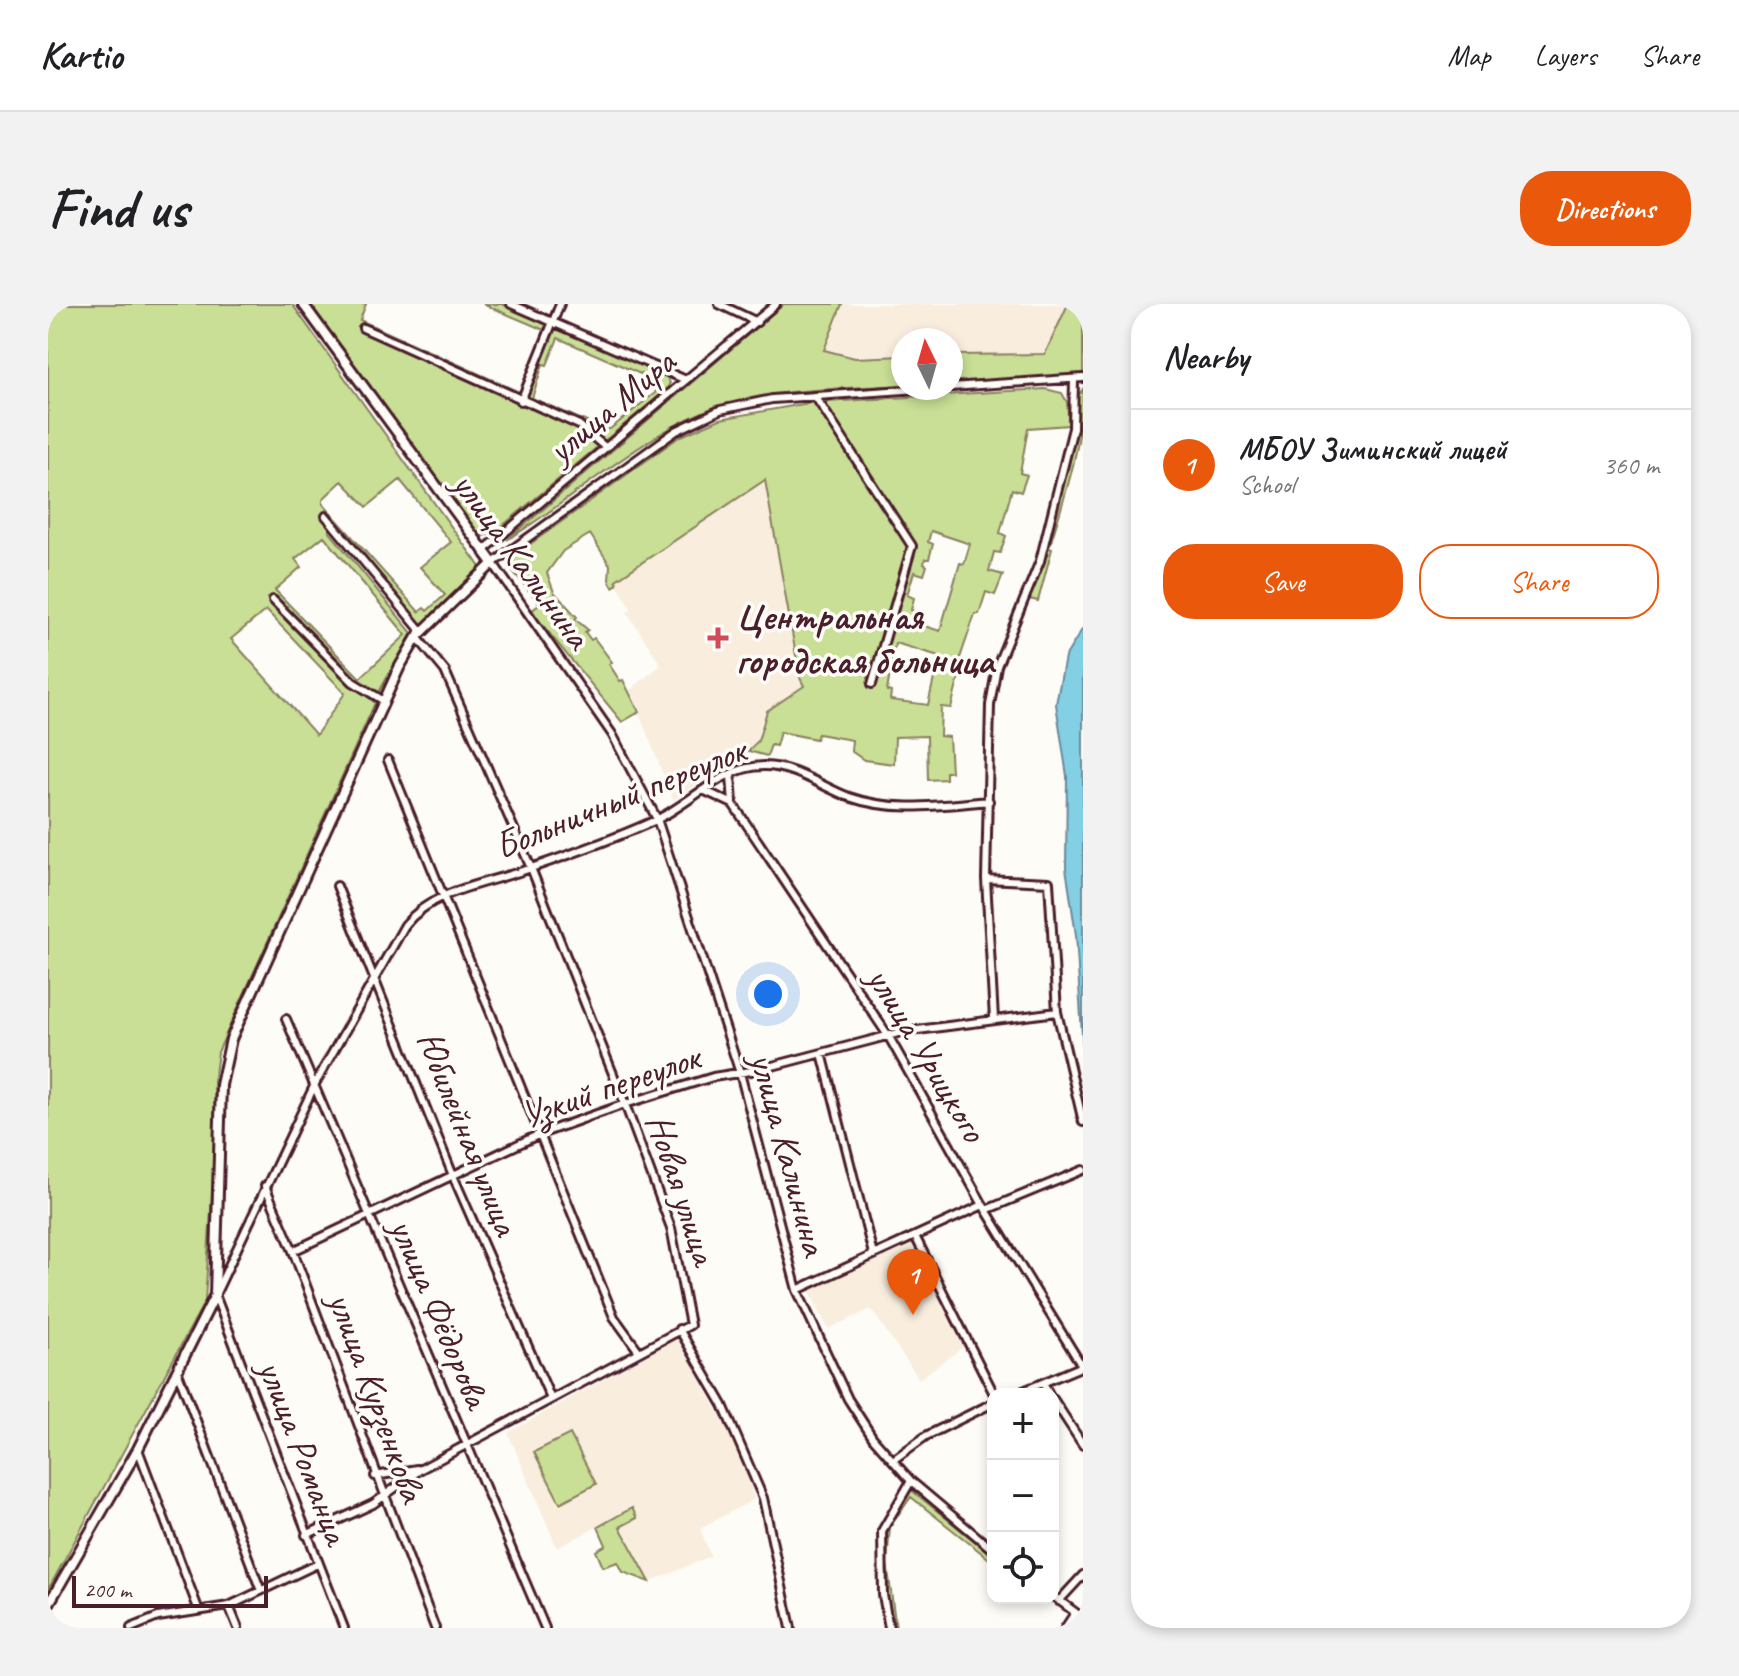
<!DOCTYPE html>
<meta charset="utf-8">
<style>
:root{--surface:#fff;--page:#f2f2f2;--text:#202124;--muted:#757577;--line:#e0e0e0;--accent:#ea580c}
body{margin:0;font-family:Caveat,sans-serif;background:var(--page);color:var(--text)}
.controls{position:absolute;right:24px;bottom:24px;display:grid;overflow:hidden;border-radius:16px;box-shadow:0 4px 12px #0003}
.controls button{width:72px;height:72px;display:grid;place-items:center;padding:0;border:0;border-bottom:2px solid var(--line);background:var(--surface);color:var(--text);font:40px sans-serif}
.compass{position:absolute;left:843px;top:24px;width:72px;height:72px;border-radius:50%;background:var(--surface);box-shadow:0 4px 12px #0003;rotate:355deg}
.scale{position:absolute;left:24px;bottom:20px;width:196px;box-sizing:border-box;padding-left:8px;border:4px solid #4a1f2b;border-top:0;font-size:22px;line-height:28px;white-space:nowrap;color:#4a1f2b;-webkit-text-stroke:6px #fdfcf7;paint-order:stroke}
.you{position:absolute;left:720px;top:690px;width:28px;height:28px;margin:-20px;border:6px solid #fff;border-radius:50%;background:#1a73e8;box-shadow:0 0 0 12px #1a73e833}
.badge{display:grid;place-items:center;width:52px;height:52px;border-radius:50%;background:var(--accent);color:#fff;font-size:26px;font-weight:700}
.pin{position:absolute;translate:-50% -66px;filter:drop-shadow(0 2px 4px #0008)}
.pin::after{content:'';position:absolute;top:42px;width:28px;height:24px;background:inherit;clip-path:polygon(0 0,100% 0,50% 100%)}
.list{margin:0;padding:0;list-style:none}
h2{display:flex;justify-content:space-between;align-items:center;height:104px;margin:0;padding:0 32px;font-size:34px}
h2 small{font-size:26px;font-weight:400;color:var(--muted)}
.list li{display:grid;grid-template-columns:52px 1fr auto;gap:24px;align-items:center;box-sizing:border-box;height:112px;padding:0 32px;border-top:2px solid var(--line)}
.list b{display:block;font-size:30px;white-space:nowrap}
.list p{margin:0;font-size:26px;white-space:nowrap;color:var(--muted)}
.list em{font-size:26px;font-style:normal;color:var(--muted)}
.actions{display:flex;gap:16px;padding:24px 32px}
.actions a{flex:1;padding:18px 0;border:2px solid var(--accent);border-radius:32px;text-align:center;font-size:28px;color:var(--accent)}
.actions .main{background:var(--accent);color:#fff}
.icon{flex:none;width:44px;height:44px;fill:none;stroke:currentColor;stroke-width:2;stroke-linecap:round;stroke-linejoin:round}
.map{position:relative;flex:none;width:1035px;height:1324px;overflow:hidden;border-radius:32px}
header{display:flex;align-items:center;gap:48px;box-sizing:border-box;height:112px;padding:0 40px;background:var(--surface);border-bottom:2px solid var(--line)}
header strong{font-size:38px}
nav{display:flex;gap:44px;margin-inline-start:auto;font-size:28px}
.intro{display:flex;align-items:center;justify-content:space-between;box-sizing:border-box;height:192px;padding:0 48px}
h1{margin:0;font-size:56px}
.button{padding:20px 36px;border-radius:32px;background:var(--accent);color:#fff;font-size:28px;font-weight:700}
main{display:flex;gap:48px;padding:0 48px}
aside{flex:1;background:var(--surface);border-radius:32px;box-shadow:0 4px 12px #0003}
.map>svg:first-child{display:block}
.built{fill:#f9eede}
.green{fill:#c8df95;stroke:#897f60;stroke-width:2;fill-rule:evenodd}
.water{fill:#83cfe3;stroke:#6c8999;stroke-width:2}
.lines{fill:none;stroke-linecap:round;stroke-linejoin:round}
.minor-casing{stroke:#4a1f2b;stroke-width:12}
.tertiary-casing{stroke:#4a1f2b;stroke-width:14}
.minor{stroke:#fdfcf7;stroke-width:6}
.tertiary{stroke:#fdfcf7;stroke-width:8}
.poi-dot{fill:#d1495b;stroke:#fdfcf7;stroke-width:3}
.labels{text-anchor:middle;dominant-baseline:central;stroke-width:7;stroke-linejoin:round;paint-order:stroke}
.street-label{font-size:38px;fill:#4a1f2b;stroke:#fdfcf7}
.poi-label{font-size:38px;font-weight:bold;fill:#4a1f2b;stroke:#fdfcf7;text-anchor:start}
</style>
<header>
<strong>Kartio</strong>
<nav><a>Map</a><a>Layers</a><a>Share</a></nav>
</header>
<div class="intro"><h1>Find us</h1><a class="button">Directions</a></div>
<main>
<div class="map">
<svg width="1035" height="1324" viewBox="0 0 1035 1324">
<rect width="100%" height="100%" fill="#fdfcf7"/>
<filter id="ink" filterUnits="userSpaceOnUse"><feTurbulence type="fractalNoise" baseFrequency=".0125" numOctaves="2"/><feDisplacementMap in="SourceGraphic" scale="16" xChannelSelector="R" yChannelSelector="G"/><feConvolveMatrix kernelMatrix="1 2 1 2 8 2 1 2 1" color-interpolation-filters="sRGB"/></filter>
<g filter="url(#ink)">
<path class="built" d="M794 0H1020L997 50 903 51V36H855V52L807 54 776 46Z
M717 176 752 374 757 382 713 418 710 437 700 447 625 496 582 386 613 361 579 308 583 305 567 276Z
M860 939 869 942 918 1041 871 1075 823 1005 780 1025 761 986Z
M629 1034 675 1116 700 1171 706 1195 652 1225 663 1252 602 1278 572 1222 584 1204 509 1244 460 1129Z"/>
<path class="green" d="M0 0H244L432 263 376 319 371 320 286 222 281 227 364 329 331 388 305 374 224 294 221 297 277 355 327 399 170 748 166 778 167 845 157 997 0 1286ZM352 176 403 238 372 263 397 291 379 307 376 304 371 308 275 200V195L294 177 319 203ZM276 232 358 331 312 374 227 286 253 263 247 255ZM218 306 297 389 268 431 183 335Z
M262 0H318L312 16 469 87 474 88 507 24 618 72 622 79 618 86 447 228 431 233ZM510 34 611 78 607 89 562 125H555L484 94 495 60 499 61Z
M435 0H454L499 20 496 26Z
M736 0H794L776 46 807 54 855 52V81C797 85 734 84 678 100 607 119 524 197 459 236Z
M1020 0H1035V70L903 79V51L997 50Z
M997 85 1014 89 1019 98 1021 121 980 124 972 169 979 171 973 188 964 185 952 229 958 232 952 249 946 248 941 267 955 271 947 291 938 288 931 310H927L911 357 915 358 903 404 893 403 892 432 901 433 903 468H898V475L880 476 879 432 847 433 846 460 816 456 803 447 804 436 770 430 768 435 732 428 728 442 723 441 719 452 700 447 710 437 719 407 756 382 752 374 717 176 568 276 569 280 565 283 561 276 562 261 542 230 515 247 499 269 506 288 529 313 527 315 540 326 537 328 543 336 546 334 564 358 561 360 572 377 575 376 591 408 574 418 483 307 492 300 464 266 467 251 631 133 672 115 761 99ZM883 227 922 240 916 260 912 259 892 327 867 319 870 308 863 306 866 294 859 291 866 268 876 271 879 262 876 260 877 255H881L885 240 880 238ZM847 339 891 352 880 401 842 396 843 388 839 387Z
M1035 85C1035 140 1017 192 1001 244L1004 245 990 297 981 295 995 253 1028 95Z
M522 1130 548 1180 512 1199 486 1148Z
M862 1185 945 1252V1258L863 1193 842 1223 839 1259 848 1324H844L838 1285 839 1222Z
M584 1204 589 1214 572 1223 602 1278 575 1268 570 1258 555 1263 548 1247 558 1241 550 1223Z"/>
<path class="water" d="M1035 324V748L1028 631 1018 564 1019 472 1008 400 1017 353Z"/>
<g class="lines">
<g class="minor-casing">
<path id="minor" d="M463 0 638 76
M671 0 709 18
M315 24 531 121 557 143
M903 83 1035 74
M886 84 724 95 672 106 628 127 445 259 564 430 609 515 692 769 749 986 800 1095 825 1134 863 1177 945 1246
M767 92 864 242 824 380
M473 97 512 0
M278 212 374 328
M435 247 728 0
M225 296 305 378 336 397
M340 456 566 1013 590 1046
M683 471 685 500
M655 486 685 500 841 733 935 901 1034 1062
M938 575 1001 578 1009 708 1035 818
M289 582 406 874 503 1095
M238 715 497 1324
M946 715 938 575 942 401 949 362 992 257 1025 124 1026 76
M774 749 825 950
M217 882 245 947 387 1324
M938 906 1035 866
M867 932 946 1090
M245 947 492 830 577 800 665 773 709 766 854 728 1009 708
M749 986 935 901
M631 1025 675 1101 715 1194 743 1324
M130 1069 213 1287
M995 1079 1001 1090
M968 1090 1035 1062
M1005 1095 1035 1141
M90 1145 151 1307
M845 1156 878 1132 945 1099
M327 1172 369 1165
M258 1231 325 1200 373 1165 642 1021 623 924 577 800 483 564 397 367 369 333
M1005 1292 1035 1314
M1011 1297 1035 1271
M181 1302 190 1324
M83 1324 110 1313 181 1302 269 1260
M296 1324 167 991 268 778 357 621C387 584 440 580 483 564 524 550 568 534 608 516 643 499 675 462 716 462 747 462 774 483 801 493 846 509 895 501 941 497
M841 1324 835 1291 834 1227 863 1177
M1017 1324 1027 1309"/>
</g>
<g class="tertiary-casing">
<path id="tertiary" d="M0 1301 90 1145 167 991 173 781 183 735 351 364 369 333 445 259 255 0"/>
</g>
<use href="#minor" class="minor"/>
<use href="#tertiary" class="tertiary"/>
</g>
</g>
<path class="poi-dot" d="M666 322h8v8h8v8h-8v8h-8v-8h-8v-8h8z"/>
<g class="labels">
<g class="street-label">
<text transform="translate(563 102) rotate(-40)">улица Мира</text>
<text transform="translate(474 256) rotate(54)">улица Калинина</text>
<text transform="translate(572 494) rotate(-22)">Больничный переулок</text>
<text transform="translate(879 750) rotate(59)">улица Урицкого</text>
<text transform="translate(562 782) rotate(-19)">Узкий переулок</text>
<text transform="translate(420 829) rotate(68)">Юбилейная улица</text>
<text transform="translate(741 850) rotate(75)">улица Калинина</text>
<text transform="translate(634 885) rotate(72)">Новая улица</text>
<text transform="translate(392 1009) rotate(67)">улица Фёдорова</text>
<text transform="translate(329 1093) rotate(70)">улица Курзенкова</text>
<text transform="translate(256 1148) rotate(69)">улица Романца</text>
</g>
<g class="poi-label">
<text x="688" y="312">Центральная<tspan x="688" dy="44">городская больница</tspan></text>
</g>
</g>
</svg>
<div class="controls">
<button>+</button>
<button>−</button>
<button><svg class="icon" aria-label="locate" viewBox="0 0 24 24"><circle cx="12" cy="12" r="6"/><path d="M12 2v4M12 18v4M2 12h4M18 12h4"/></svg></button>
</div>
<svg class="compass" viewBox="-18 -18 36 36"><path d="M0-13l5 13h-10z" fill="#e53935"/><path d="M0 13l5-13h-10z" fill="#757577"/></svg>
<div class="scale">200 m</div>
<div class="you"></div>
<div class="pin badge" style="left:865px;top:1011px">1</div>
</div>
<aside>
<h2>Nearby<small></small></h2>
<ul class="list">
<li><span class="badge">1</span><div><b>МБОУ Зиминский лицей</b><p>School</p></div><em>360 m</em></li>
</ul>
<div class="actions"><a class="main">Save</a><a>Share</a></div>
</aside>
</main>
